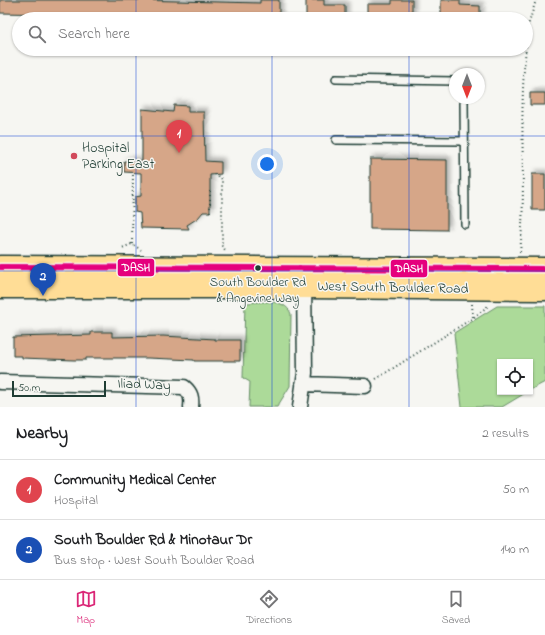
<!DOCTYPE html>
<meta charset="utf-8">
<style>
:root{--surface:#fff;--page:#f6f6f6;--text:#202124;--muted:#757577;--line:#e0e0e0;--accent:#db2777}
body{margin:0;font-family:"Indie Flower",sans-serif;background:var(--page);color:var(--text)}
.controls{position:absolute;right:12px;bottom:12px;display:grid;overflow:hidden;border-radius:0px;box-shadow:0 1px 3px #0004}
.controls button{width:36px;height:36px;display:grid;place-items:center;padding:0;border:0;border-bottom:1px solid var(--line);background:var(--surface);color:var(--text);font:20px sans-serif}
.compass{position:absolute;left:449px;top:68px;width:36px;height:36px;border-radius:50%;background:var(--surface);box-shadow:0 1px 3px #0004;rotate:180deg}
.scale{position:absolute;left:12px;bottom:10px;width:94px;box-sizing:border-box;padding-left:4px;border:2px solid #1f3d34;border-top:0;font-size:11px;line-height:14px;white-space:nowrap;color:#1f3d34;-webkit-text-stroke:3px #f6f6f2;paint-order:stroke}
.you{position:absolute;left:267px;top:164px;width:14px;height:14px;margin:-10px;border:3px solid #fff;border-radius:50%;background:#1a73e8;box-shadow:0 0 0 6px #1a73e833}
.badge{display:grid;place-items:center;width:26px;height:26px;border-radius:50%;background:var(--accent);color:#fff;font-size:13px;font-weight:700}
.pin{position:absolute;translate:-50% -33px;filter:drop-shadow(0 1px 2px #0008)}
.pin::after{content:'';position:absolute;top:21px;width:14px;height:12px;background:inherit;clip-path:polygon(0 0,100% 0,50% 100%)}
.list{margin:0;padding:0;list-style:none}
h2{display:flex;justify-content:space-between;align-items:center;height:52px;margin:0;padding:0 16px;font-size:17px}
h2 small{font-size:13px;font-weight:400;color:var(--muted)}
.list li{display:grid;grid-template-columns:26px 1fr auto;gap:12px;align-items:center;box-sizing:border-box;height:60px;padding:0 16px;border-top:1px solid var(--line)}
.list b{display:block;font-size:15px;white-space:nowrap}
.list p{margin:0;font-size:13px;white-space:nowrap;color:var(--muted)}
.list em{font-size:13px;font-style:normal;color:var(--muted)}
.icon{flex:none;width:22px;height:22px;fill:none;stroke:currentColor;stroke-width:2;stroke-linecap:round;stroke-linejoin:round}
.map{position:relative;flex:none;width:545px;height:407px;overflow:hidden}
.search{position:absolute;background:var(--surface);box-shadow:0 1px 3px #0004;left:12px;right:12px;top:12px;height:44px;display:flex;align-items:center;gap:10px;box-sizing:border-box;padding:0 14px;border-radius:22px;color:var(--muted);font-size:15px}
.sheet{height:172px;background:var(--surface)}
nav{display:flex;justify-content:space-around;align-items:center;box-sizing:border-box;height:56px;border-top:1px solid var(--line);background:var(--surface);font-size:11px;color:var(--muted)}
nav a{display:grid;justify-items:center;gap:2px}
nav .on{color:var(--accent)}
.map>svg:first-child{display:block}
.green{fill:#acda99;stroke:#668c66}
.building{fill:#d6a688;stroke:#1f3d34;filter:url(#shadow)}
.lines{fill:none;stroke-linecap:round;stroke-linejoin:round}
.service-casing{stroke:#1f3d34;stroke-width:10}
.minor-casing{stroke:#1f3d34;stroke-width:17}
.primary-casing{stroke:#1f3d34;stroke-width:25}
.path{stroke:#1f3d34;stroke-width:2;stroke-dasharray:1 3;stroke-linecap:butt}
.service{stroke:#f6f6f2;stroke-width:7}
.minor{stroke:#f6f6f2;stroke-width:14}
.primary{stroke:#ffdd96;stroke-width:22}
.bus-1-casing{stroke:#f6f6f2;stroke-width:9}
.bus-1{stroke:#e5007d;stroke-width:6}
.grid{fill:none;stroke:#1d4ed8;stroke-width:1;stroke-opacity:0.55}
.poi-dot{fill:#d1495b;stroke:#f6f6f2;stroke-width:1.5}
.bus-dot{fill:#1f3d34;stroke:#f6f6f2;stroke-width:1.5}
.labels{text-anchor:middle;dominant-baseline:central;stroke-width:3;stroke-linejoin:round;paint-order:stroke}
.bus-label{font-size:13px;fill:#1f3d34;stroke:#f6f6f2}
.poi-label{font-size:14px;fill:#1f3d34;stroke:#f6f6f2;text-anchor:start}
.street-label{font-size:14px;fill:#1f3d34;stroke:#f6f6f2}
.line-badge{stroke:#f6f6f2;stroke-width:1.5}
.badge-label{font-size:11px;text-anchor:middle;font-weight:bold;fill:#fff}
</style>
<div class="map">
<svg width="545" height="407" viewBox="0 0 545 407">
<defs>
<filter id="shadow"><feDropShadow dx="3.5" dy="-3.5" stdDeviation="2" flood-color="#0004"/></filter>
</defs>
<rect width="100%" height="100%" fill="#f6f6f2"/>
<filter id="ink" filterUnits="userSpaceOnUse"><feTurbulence type="fractalNoise" baseFrequency=".025" numOctaves="2"/><feDisplacementMap in="SourceGraphic" scale="8" xChannelSelector="R" yChannelSelector="G"/><feConvolveMatrix kernelMatrix="1 2 1 2 8 2 1 2 1" color-interpolation-filters="sRGB"/></filter>
<g filter="url(#ink)">
<path class="green" d="M245 303C260 303 285 297 291 314L290 386 277 407H249L250 382 243 378Z
M497 306H545V382L530 390V362H500V392H527L502 407H462L454 333Z"/>
<path class="building" d="M0 0H134L260 3V0H279V19H239V17H220V19H57L56 14 0 13Z
M306 0H324V5H345V19H306Z
M392 0H412V19H367V4H392Z
M441 0H460V5L480 6V19H441Z
M530 93H545V105H530Z
M174 105 188 106V112H204L205 161 221 162V174L210 175V212H203L198 218 187 225 189 229 141 228 140 213 135 212V197L141 196V173L124 172V161H142V109L173 112Z
M370 159 447 160V230L370 229Z
M532 174H545V210H532Z
M91 332H112V337L163 336 215 339V340H240V361H194V360L148 358H86V360H74L22 358V356H13V337L91 335Z"/>
<g class="lines">
<g class="service-casing">
<path id="service" d="M336 79 455 81
M464 98 465 224
M336 140 464 141"/>
</g>
<g class="minor-casing">
<path id="minor" d="M0 382 184 387C191 393 192 398 191 407
M303 384 365 386
M300 407 305 373 304 279"/>
</g>
<g class="primary-casing">
<path id="primary" d="M0 267 545 269
M0 287H304L545 289"/>
</g>
<path class="path" d="M526 47 528 26 536 0
M214 174 222 179V246L226 251
M210 212V191
M132 244 133 173
M122 251V248L132 244 141 250
M520 252C527 185 518 117 526 49
M472 304 473 318
M376 379 473 318 488 306"/>
<use href="#service" class="service"/>
<use href="#minor" class="minor"/>
<use href="#primary" class="primary"/>
<g class="bus-1-casing">
<path id="bus-1" d="M0 267 545 269"/>
</g>
<use href="#bus-1" class="bus-1"/>
</g>
</g>
<path class="grid" d="M136 0V19M272 0V19M409 0V19M136 49V407M272 49V407M409 49V407M0 136H545M0 271H545"/>
<circle class="poi-dot" cx="74" cy="156" r="4"/>
<circle class="bus-dot" cx="258" cy="268" r="3.5"/>
<g class="labels">
<g class="bus-label">
<text x="258" y="282">South Boulder Rd<tspan x="258" dy="16">&amp; Angevine Way</tspan></text>
</g>
<g class="poi-label">
<text x="82" y="148">Hospital<tspan x="82" dy="16">Parking East</tspan></text>
</g>
<g class="street-label">
<text transform="translate(393 288) rotate(1)">West South Boulder Road</text>
<text transform="translate(144 385) rotate(2)">Iliad Way</text>
</g>
</g>
<g class="line-badge">
<rect x="117" y="258" width="38" height="19" rx="4" fill="#e5007d"/>
<rect x="390" y="259" width="38" height="19" rx="4" fill="#e5007d"/>
</g>
<g class="badge-label">
<text x="136" y="271">DASH</text>
<text x="409" y="272">DASH</text>
</g>
</svg>
<div class="controls">
<button><svg class="icon" aria-label="locate" viewBox="0 0 24 24"><circle cx="12" cy="12" r="6"/><path d="M12 2v4M12 18v4M2 12h4M18 12h4"/></svg></button>
</div>
<svg class="compass" viewBox="-18 -18 36 36"><path d="M0-13l5 13h-10z" fill="#e53935"/><path d="M0 13l5-13h-10z" fill="#757577"/></svg>
<div class="scale">50 m</div>
<div class="you"></div>
<div class="pin badge" style="left:179px;top:153px;background:#e0444e">1</div>
<div class="pin badge" style="left:43px;top:296px;background:#1a4fb4">2</div>
<div class="search"><svg class="icon" aria-label="search" viewBox="0 0 24 24"><circle cx="10" cy="10" r="6"/><path d="M15 15l6 6"/></svg>Search here</div>
</div>
<section class="sheet">
<h2>Nearby<small>2 results</small></h2>
<ul class="list">
<li><span class="badge" style="background:#e0444e">1</span><div><b>Community Medical Center</b><p>Hospital</p></div><em>50 m</em></li>
<li><span class="badge" style="background:#1a4fb4">2</span><div><b>South Boulder Rd &amp; Minotaur Dr</b><p>Bus stop · West South Boulder Road</p></div><em>140 m</em></li>
</ul>
</section>
<nav>
<a class="on"><svg class="icon" aria-label="map" viewBox="0 0 24 24"><path d="M3 6l6-2 6 2 6-2v14l-6 2-6-2-6 2zM9 4v14M15 6v14"/></svg>Map</a>
<a><svg class="icon" aria-label="directions" viewBox="0 0 24 24"><path d="M12 3l9 9-9 9-9-9zM9 14v-3h6M13 9l2 2-2 2"/></svg>Directions</a>
<a><svg class="icon" aria-label="saved" viewBox="0 0 24 24"><path d="M7 4h10v16l-5-4-5 4z"/></svg>Saved</a>
</nav>
